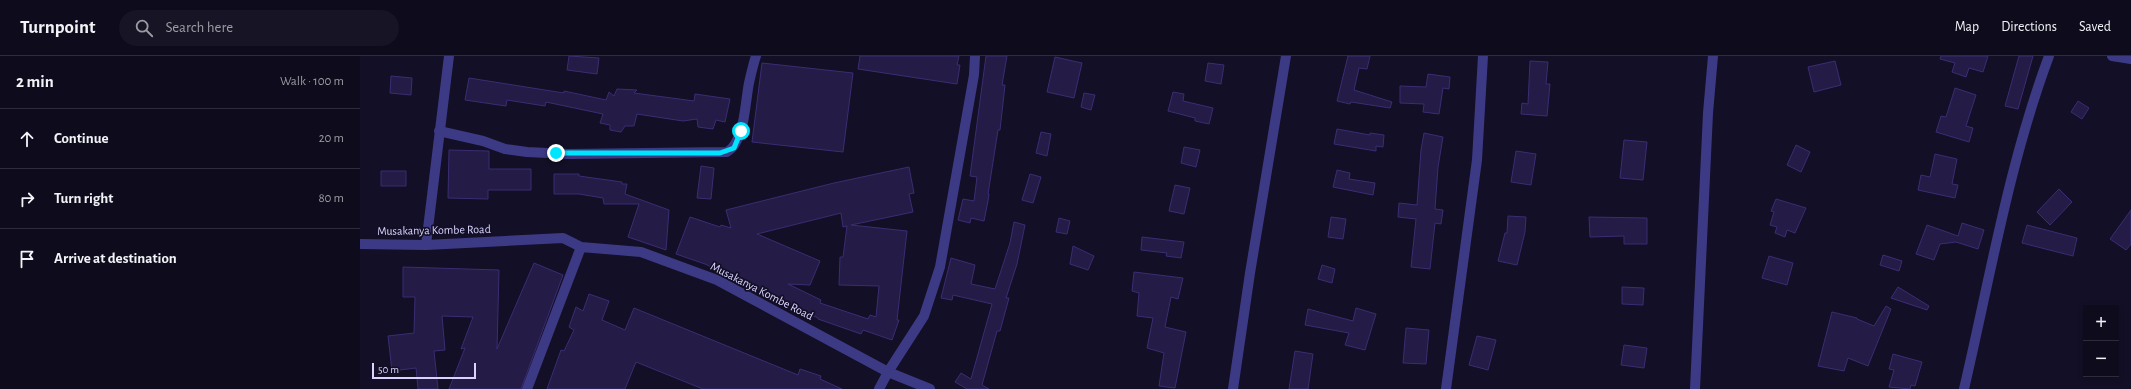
<!DOCTYPE html>
<meta charset="utf-8">
<style>
:root{--surface:#0e0b1c;--page:#171425;--text:#f1f3f6;--muted:#9b9ba3;--line:#2e2b3b}
body{margin:0;font-family:"Alegreya Sans",sans-serif;background:var(--page);color:var(--text)}
.controls{position:absolute;right:12px;bottom:12px;display:grid;overflow:hidden;border-radius:0px;box-shadow:0 2px 6px #0003}
.controls button{width:36px;height:36px;display:grid;place-items:center;padding:0;border:0;border-bottom:1px solid var(--line);background:var(--surface);color:var(--text);font:20px sans-serif}
.scale{position:absolute;left:12px;bottom:10px;width:104px;box-sizing:border-box;padding-left:4px;border:2px solid #d9d4ff;border-top:0;font-size:11px;line-height:14px;white-space:nowrap;color:#d9d4ff;-webkit-text-stroke:3px #130f26;paint-order:stroke}
.stop{position:absolute;width:12px;height:12px;margin:-9px;border:3px solid #00e5ff;border-radius:50%;background:#fff}
.stop.end{background:#00e5ff;border-color:#fff;box-shadow:0 1px 4px #0008}
.list{margin:0;padding:0;list-style:none}
h2{display:flex;justify-content:space-between;align-items:center;height:52px;margin:0;padding:0 16px;font-size:17px}
h2 small{font-size:13px;font-weight:400;color:var(--muted)}
.list li{display:grid;grid-template-columns:26px 1fr auto;gap:12px;align-items:center;box-sizing:border-box;height:60px;padding:0 16px;border-top:1px solid var(--line)}
.list b{display:block;font-size:15px;white-space:nowrap}
.list em{font-size:13px;font-style:normal;color:var(--muted)}
.icon{flex:none;width:22px;height:22px;fill:none;stroke:currentColor;stroke-width:2;stroke-linecap:round;stroke-linejoin:round}
.map{position:relative;flex:none;width:1771px;height:333px;overflow:hidden}
header{display:flex;align-items:center;gap:24px;box-sizing:border-box;height:56px;padding:0 20px;background:var(--surface);border-bottom:1px solid var(--line)}
header strong{font-size:19px}
nav{display:flex;gap:22px;margin-inline-start:auto;font-size:14px}
.search{width:280px;height:36px;background:var(--page);display:flex;align-items:center;gap:10px;box-sizing:border-box;padding:0 14px;border-radius:22px;color:var(--muted);font-size:15px}
main{display:flex}
aside{flex:1;background:var(--surface)}
.map>svg:first-child{display:block}
.building{fill:#241b47;stroke:#3b2d73;fill-rule:evenodd}
.lines{fill:none;stroke-linecap:round;stroke-linejoin:round}
.street{stroke:#3d3a85;stroke-width:10}
.route{stroke:#00e5ff;stroke-width:5}
.labels{text-anchor:middle;dominant-baseline:central;stroke-width:3.5;stroke-linejoin:round;paint-order:stroke}
.street-label{font-size:12px;fill:#d9d4ff;stroke:#130f26}
</style>
<header>
<strong>Turnpoint</strong>
<div class="search"><svg class="icon" aria-label="search" viewBox="0 0 24 24"><circle cx="10" cy="10" r="6"/><path d="M15 15l6 6"/></svg>Search here</div>
<nav><a>Map</a><a>Directions</a><a>Saved</a></nav>
</header>
<main>
<aside>
<h2>2 min<small>Walk · 100 m</small></h2>
<ul class="list">
<li><svg class="icon" aria-label="ahead" viewBox="0 0 24 24"><path d="M12 20V5M6 11l6-6 6 6"/></svg><div><b>Continue</b></div><em>20 m</em></li>
<li><svg class="icon" aria-label="right" viewBox="0 0 24 24"><path d="M7 20v-9h11M14 6l5 5-5 5"/></svg><div><b>Turn right</b></div><em>80 m</em></li>
<li><svg class="icon" aria-label="arrive" viewBox="0 0 24 24"><path d="M6 21V4h12l-3 4 3 4H6"/></svg><div><b>Arrive at destination</b></div></li>
</ul>
</aside>
<div class="map">
<svg width="1771" height="333" viewBox="0 0 1771 333">
<rect width="100%" height="100%" fill="#130f26"/>
<path class="building" d="M209 0 239 2 237 18 207 14Z
M500 0H599L597 9H600L597 28 498 13Z
M626 0H647L642 29H645L640 74H638L628 138H629L628 145 624 165 611 162 610 167 598 164 603 143 614 145 617 121 610 120Z
M988 0H1010L1007 13 999 12 994 34 1032 46 1030 52 991 46 990 48 977 45Z
M1581 0H1628L1623 16 1609 12 1606 21 1592 16 1595 7 1580 3Z
M1659 0H1673L1658 53 1645 50Z
M695 1 722 7 714 42 687 36Z
M1170 5 1188 6 1186 28H1190L1187 60 1161 58 1162 47 1168 48Z
M1475 5 1481 29 1454 36 1448 11Z
M402 7 493 17 483 96 392 86Z
M848 7 864 9 861 28 845 25Z
M1068 18 1090 21 1089 33 1083 32 1079 58 1063 56 1064 48 1040 47V30L1066 31Z
M31 20 52 22 51 39 30 37Z
M109 22 204 37V35L246 44 249 36 254 40 257 33 277 34 274 37 334 45 335 38 370 43 365 66 356 64 353 73 338 71 337 63 323 65 277 58 274 70H265L261 76 250 74V69L240 67 243 58 186 46 185 50 147 44 146 50 105 44Z
M1595 32 1616 39 1606 70 1613 72 1609 86 1576 76 1581 60 1586 61Z
M813 36 824 38 823 45 853 52 849 68 835 65V62L808 55Z
M724 37 735 39 731 54 721 51Z
M1718 45 1729 52 1722 63 1711 56Z
M977 73 1010 79V77L1024 79 1023 91 1016 90V95L974 88Z
M681 76 691 78 687 100 676 97Z
M1064 77 1083 81 1078 111 1075 153 1083 154 1081 168 1075 167 1070 213 1051 211 1056 163 1038 161 1039 147 1057 149 1061 94Z
M1264 84 1287 86 1283 124 1260 122Z
M1436 89 1450 96 1441 116 1427 109Z
M824 91 840 94 836 111 821 107Z
M89 94 129 95V113H171V134H128V143L88 142Z
M1156 95 1176 98 1171 129 1151 126Z
M1575 98 1597 103 1592 128 1598 129 1595 142 1558 134 1561 119 1570 121Z
M341 110 354 112 351 143 337 142Z
M549 111 554 137 549 138 553 156 491 169 547 175 537 264H539L532 284 503 274 501 278 458 263V262L345 208 316 198 330 161 360 171 361 169 371 172 366 154 474 127ZM481 157 483 171 487 170 483 201H480L479 229 519 230 516 261 510 259 508 263 460 247 461 244 428 228 450 229 460 205 397 178Z
M977 114 990 117 989 123 1015 127 1013 139 973 131Z
M21 115H46V130H21Z
M194 118H219V120L262 126V128H267L265 138 309 154 306 194 268 181 279 148H244L243 142 219 138H194Z
M670 118 681 121 673 147 662 144Z
M815 129 830 132 824 158 809 155Z
M1699 133 1712 146 1690 169 1677 156Z
M1416 143 1446 152 1435 177 1427 174 1425 181 1415 177 1417 171 1410 169 1414 156 1411 155Z
M1771 154V188L1766 194 1750 183Z
M1148 160 1166 161 1165 176 1157 209 1138 205 1145 177H1147Z
M971 161 986 163 983 183 968 181Z
M1229 161 1287 162V188H1264V180L1230 181Z
M699 162 710 165 707 178 696 176Z
M654 166 665 169 657 208 646 242H649L640 275H637L622 329 629 333H607L595 326 601 317 611 323 632 248 593 239 592 244 581 242 591 202 615 209 611 228 635 233 650 187Z
M1602 167 1624 174 1618 193 1596 186 1580 188 1574 204 1556 198 1567 169 1598 180Z
M1667 169 1717 182 1713 200 1662 187Z
M782 181 824 186 821 202 806 200 807 197 781 194Z
M713 190 734 200 728 214 710 208Z
M1523 199 1542 205 1539 215 1520 209Z
M1409 200 1433 207 1427 229 1402 222Z
M174 207 203 219 161 333H89L105 292 101 293 113 261 82 260 85 294 74 295 78 333H58L56 312 32 315 28 280 54 277 55 241H43V211L139 214 137 293Z
M962 209 975 213 972 227 958 223Z
M774 216 823 222 818 243 811 241 805 271 826 276 815 332 799 330 804 297 787 292 793 262 777 260 779 237 772 235Z
M1262 231 1284 232 1283 249 1262 248Z
M1538 231 1569 250 1567 254 1531 242Z
M229 238 249 245 242 264 265 274 274 252 438 319 440 313 461 320 460 323 482 333H343L276 306 265 333H187L201 294 204 295 214 274 209 271 216 251 223 255Z
M1526 250 1531 253 1508 310 1488 302 1484 315 1458 310 1472 256 1497 262V263L1514 270Z
M996 252 1016 258 1005 294 985 289 989 277 945 269 948 253 993 265Z
M1046 272 1069 274 1066 308 1043 307Z
M1117 280 1136 284 1128 314 1109 309Z
M1264 289 1287 292 1284 312 1261 309Z
M935 295 953 298 948 333H929Z
M1533 298 1562 306 1555 330 1551 329 1550 333 1529 331 1534 314 1529 313Z"/>
<g class="lines">
<path class="street" d="M1752 0 1771 3
M79 75 123 85 145 93 167 96 208 98 367 96C385 86 385 46 389 27 391 18 393 9 396 0
M0 188 66 189 203 182 221 191 281 196 357 224 528 316 570 333
M66 189 89 0
M167 333 221 191
M519 333 528 316 564 260 580 211 614 19 615 0
M873 333 890 217 926 0
M1086 333 1117 104 1123 0
M1335 333 1348 57 1353 0
M1604 333C1630 222 1649 107 1689 0"/>
</g>
<g class="lines">
<path class="route" d="M196 97H360L374 92 381 75"/>
</g>
<g class="labels">
<g class="street-label">
<text transform="translate(74 174) rotate(-1)">Musakanya Kombe Road</text>
<text transform="translate(402 235) rotate(27)">Musakanya Kombe Road</text>
</g>
</g>
</svg>
<div class="controls">
<button>+</button>
<button>−</button>
</div>
<div class="scale">50 m</div>
<div class="stop" style="left:381px;top:75px"></div>
<div class="stop end" style="left:196px;top:97px"></div>
</div>
</main>
